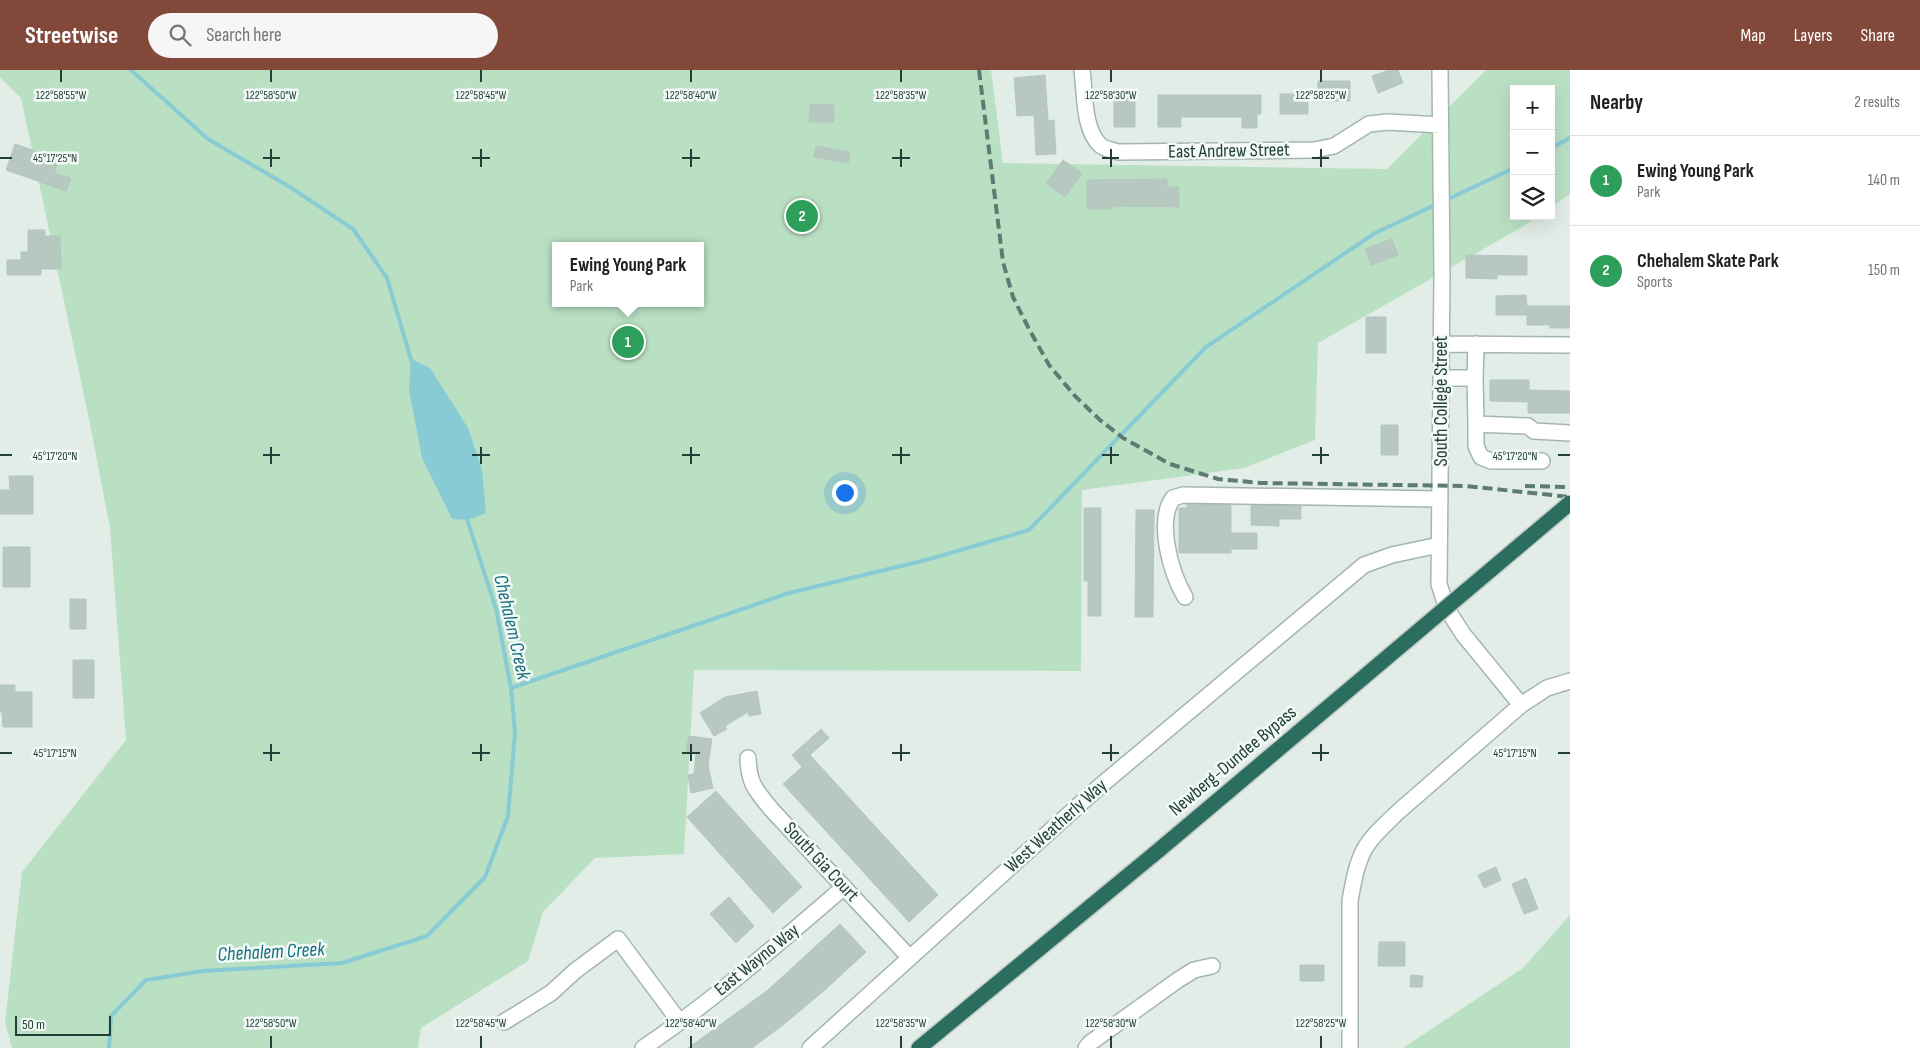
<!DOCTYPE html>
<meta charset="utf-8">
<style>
:root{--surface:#fff;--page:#f6f6f6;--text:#202124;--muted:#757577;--line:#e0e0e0;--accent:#82493a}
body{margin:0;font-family:"Sofia Sans Condensed",sans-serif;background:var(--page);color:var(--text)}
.controls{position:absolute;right:15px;top:15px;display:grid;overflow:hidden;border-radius:0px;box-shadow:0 5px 20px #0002}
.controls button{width:45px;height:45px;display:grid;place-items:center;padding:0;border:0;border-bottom:1px solid var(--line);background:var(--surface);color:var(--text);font:25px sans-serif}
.scale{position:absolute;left:15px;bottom:12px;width:96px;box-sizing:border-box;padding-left:5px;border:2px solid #214037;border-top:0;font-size:14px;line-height:18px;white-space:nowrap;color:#214037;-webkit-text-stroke:4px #f3f9f6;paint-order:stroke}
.you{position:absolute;left:844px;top:422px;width:18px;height:18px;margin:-12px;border:4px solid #fff;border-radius:50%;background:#1a73e8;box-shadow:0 0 0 8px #1a73e833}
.badge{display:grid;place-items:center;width:32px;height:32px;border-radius:50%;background:var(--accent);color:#fff;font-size:16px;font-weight:700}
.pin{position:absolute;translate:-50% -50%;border:2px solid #fff;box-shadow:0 1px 5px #0006}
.popup{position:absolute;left:552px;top:172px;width:152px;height:65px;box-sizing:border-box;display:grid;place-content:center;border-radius:0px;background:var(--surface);filter:drop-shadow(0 1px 4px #0005);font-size:16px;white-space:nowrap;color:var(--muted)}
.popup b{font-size:19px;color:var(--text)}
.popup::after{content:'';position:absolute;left:50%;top:100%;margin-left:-10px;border:10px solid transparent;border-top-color:var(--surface)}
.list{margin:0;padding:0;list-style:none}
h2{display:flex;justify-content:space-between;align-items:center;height:65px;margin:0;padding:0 20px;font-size:21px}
h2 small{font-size:16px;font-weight:400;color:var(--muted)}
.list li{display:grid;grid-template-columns:32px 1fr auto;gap:15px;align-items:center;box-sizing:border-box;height:90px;padding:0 20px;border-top:1px solid var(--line)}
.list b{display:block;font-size:19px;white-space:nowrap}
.list p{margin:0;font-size:16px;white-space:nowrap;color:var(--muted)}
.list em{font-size:16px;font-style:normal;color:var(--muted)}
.icon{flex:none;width:28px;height:28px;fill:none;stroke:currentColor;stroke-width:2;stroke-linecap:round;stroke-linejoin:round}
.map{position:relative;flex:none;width:1570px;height:978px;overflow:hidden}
header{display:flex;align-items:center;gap:30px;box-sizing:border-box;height:70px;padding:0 25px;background:var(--accent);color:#fff}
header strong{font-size:24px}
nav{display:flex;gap:28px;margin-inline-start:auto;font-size:18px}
.search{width:350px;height:45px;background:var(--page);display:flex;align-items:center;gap:12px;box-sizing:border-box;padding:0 18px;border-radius:28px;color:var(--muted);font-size:19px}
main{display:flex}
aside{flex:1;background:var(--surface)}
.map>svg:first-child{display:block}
.green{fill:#bae0c4;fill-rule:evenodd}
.water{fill:#88cbd5}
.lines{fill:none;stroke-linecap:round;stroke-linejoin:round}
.stream{stroke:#88cbd5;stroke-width:4}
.building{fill:#b7c8c1;stroke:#b4c7bf}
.minor-casing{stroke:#a4b6af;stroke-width:18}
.highway-casing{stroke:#c1cac7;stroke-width:18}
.minor{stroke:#fff;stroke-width:15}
.highway{stroke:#2b6e5f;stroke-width:15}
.rail{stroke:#5c7b72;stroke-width:4;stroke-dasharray:10 5;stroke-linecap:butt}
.highway-bridge-casing{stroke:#c1cac7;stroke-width:18;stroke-linecap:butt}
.highway-bridge{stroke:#2b6e5f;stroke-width:15}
.ticks{fill:none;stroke:#214037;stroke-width:2}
.labels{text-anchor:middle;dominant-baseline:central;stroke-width:5;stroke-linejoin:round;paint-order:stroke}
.street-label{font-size:19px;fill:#214037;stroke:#f3f9f6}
.water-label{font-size:20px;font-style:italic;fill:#17707f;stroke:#f3f9f6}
.ticks-label{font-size:12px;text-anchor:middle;fill:#214037;stroke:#f3f9f6;stroke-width:5;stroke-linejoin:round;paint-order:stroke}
</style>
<header>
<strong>Streetwise</strong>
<div class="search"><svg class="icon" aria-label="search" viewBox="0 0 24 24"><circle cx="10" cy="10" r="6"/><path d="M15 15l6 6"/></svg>Search here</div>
<nav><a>Map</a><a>Layers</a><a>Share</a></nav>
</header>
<main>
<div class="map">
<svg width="1570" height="978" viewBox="0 0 1570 978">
<rect width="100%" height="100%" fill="#e2ede8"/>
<path class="green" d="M0 0H991L1003 93 1387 99 1486 0H1570V124L1551 137V19H1514V146H1538L1522 157 1318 273 1315 370 1244 398 1082 420 1081 601 694 600 684 784 595 788 543 842 528 891 421 958 418 978H12L5 952 22 802 126 670 110 458 90 354 21 28 0 7ZM556 176H700V233H556Z
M1570 845V978H1403L1523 898Z"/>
<path class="water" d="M411 289 430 298 468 358 482 399 486 443 468 450 452 449 422 388 409 320Z"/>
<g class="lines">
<path class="stream" d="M131 0 208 69 290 117 353 159 387 208 412 293
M1551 78 1570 68
M1446 130 1514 98
M511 618 789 523 930 489 1029 460 1206 277 1375 163 1437 134
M109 978 111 946 146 910 203 901 342 893 427 866 485 807 508 746 515 663 511 618 496 539 466 446"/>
</g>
<path class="building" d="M1389 0H1398L1403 13 1378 23 1372 6Z
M1045 5 1048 51 1054 50 1056 84 1036 85 1034 45 1017 46 1014 8Z
M1318 11H1350V31H1318Z
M1280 24H1308V44H1280Z
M1114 25H1135V57H1114Z
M1158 25H1261V44H1257V58H1242V47H1181V57H1158Z
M810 34 834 35V52H809Z
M15 74 59 89 54 103 71 108 66 121 6 100Z
M816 76 850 82 848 93 814 87Z
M1063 90 1082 103 1065 127 1046 113Z
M1167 109V117H1179V137L1113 136V139H1087V110Z
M28 160H45V166H60L61 199H41V205H7V190H21V182H28Z
M1392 169 1398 185 1371 195 1365 179Z
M1466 185 1527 186V205H1497V209L1466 208Z
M1526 225 1527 236H1570V258H1550V255H1527V245H1496V226Z
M1366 247H1386V283H1366Z
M1490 310H1529V320L1570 321V343H1528V332L1490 331Z
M1381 355H1398V385H1381Z
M9 406H33V444H0V420H10Z
M1187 434 1231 435V463H1257V479H1231V483H1179V438H1187Z
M1251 435 1301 436V449H1279V456L1251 455Z
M1084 438H1101V546H1088V511H1084Z
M1136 440H1154L1153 547H1135Z
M3 477H30V517H3Z
M70 529H86V559H70Z
M73 590H94V628H73Z
M0 615H15V622H32V657H3L2 642H0Z
M757 621 761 644 749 646 748 642 725 656 727 659 714 666 700 643 725 627Z
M821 659 829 668 810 685 938 825 909 852 783 714 802 697 792 685Z
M689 666 712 669 708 695 713 718 691 723 688 705 694 704 696 683 686 682Z
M716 721 802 817 773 843 687 747Z
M1496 797 1501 810 1484 818 1478 805Z
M1526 808 1538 839 1524 844 1512 814Z
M729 827 754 856 736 873 710 844Z
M840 854 866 882 826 919 783 955 752 978H688L768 920Z
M1379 872H1405V896H1378Z
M1300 895H1324V911H1300Z
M1411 905 1423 906 1422 917H1410Z"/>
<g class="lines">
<g class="minor-casing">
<path id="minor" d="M1082 0C1085 22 1083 59 1100 75 1104 79 1112 80 1118 82L1314 80 1334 76 1369 54 1388 52 1440 55
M1440 0 1442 205 1439 514 1447 539 1463 564 1521 635
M1441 274 1570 275
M1441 308H1475L1476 354 1528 356 1534 361 1570 363
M1475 308 1476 274
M1476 354V376L1481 387 1491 391H1542
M1185 527C1171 503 1156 452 1173 428L1183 425 1439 429
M748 688C749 714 755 719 771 739L910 888
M504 952 551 923 575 901 618 869 679 951
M643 978C714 930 779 873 844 817
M810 978 1099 717 1364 495 1392 485 1439 475
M1086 978 1090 973 1178 910 1194 900 1212 896
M1350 978V831C1353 814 1356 795 1364 780 1372 765 1387 753 1399 741L1521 635 1547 618 1570 611"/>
</g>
<g class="highway-casing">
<path id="highway" d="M919 978 1159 780"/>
</g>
<use href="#minor" class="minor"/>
<use href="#highway" class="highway"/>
<path class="rail" d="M979 0 1003 192 1013 227 1029 259 1049 295 1075 326 1100 350 1123 368 1170 394 1218 409 1261 413 1466 416 1570 427
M1525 416 1570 417"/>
<g class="highway-bridge-casing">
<path id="highway-bridge" d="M1159 780 1570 433"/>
</g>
<use href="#highway-bridge" class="highway-bridge"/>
</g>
<path class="ticks" d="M61 0V12M271 0V12M481 0V12M691 0V12M901 0V12M1111 0V12M1321 0V12M271 79V97M481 79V97M691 79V97M901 79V97M1111 79V97M1321 79V97M0 88H12M263 88H280M472 88H490M682 88H700M892 88H910M1102 88H1119M1312 88H1329M271 377V394M481 377V394M691 377V394M901 377V394M1111 377V394M1321 377V394M0 385H12M263 385H280M472 385H490M682 385H700M892 385H910M1102 385H1119M1312 385H1329M1558 385H1570M271 674V691M481 674V691M691 674V691M901 674V691M1111 674V691M1321 674V691M0 683H12M263 683H280M472 683H490M682 683H700M892 683H910M1102 683H1119M1312 683H1329M1558 683H1570M271 966V978M481 966V978M691 966V978M901 966V978M1111 966V978M1321 966V978"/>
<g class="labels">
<g class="street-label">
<text transform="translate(1229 81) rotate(-1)">East Andrew Street</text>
<text transform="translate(1441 331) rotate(-90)">South College Street</text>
<text transform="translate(1233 691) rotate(-40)">Newberg-Dundee Bypass</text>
<text transform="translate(1056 756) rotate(-42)">West Weatherly Way</text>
<text transform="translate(821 792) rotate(47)">South Gia Court</text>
<text transform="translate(757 890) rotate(-39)">East Wayno Way</text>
</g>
<g class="water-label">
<text transform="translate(512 557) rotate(77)">Chehalem Creek</text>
<text transform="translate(271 882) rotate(-3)">Chehalem Creek</text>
</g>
</g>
<g class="ticks-label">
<text x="61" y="29">122°58'55"W</text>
<text x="271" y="29">122°58'50"W</text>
<text x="481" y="29">122°58'45"W</text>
<text x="691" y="29">122°58'40"W</text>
<text x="901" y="29">122°58'35"W</text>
<text x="1111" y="29">122°58'30"W</text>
<text x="1321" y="29">122°58'25"W</text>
<text x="55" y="92">45°17'25"N</text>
<text x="55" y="390">45°17'20"N</text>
<text x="1515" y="390">45°17'20"N</text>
<text x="55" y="687">45°17'15"N</text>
<text x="1515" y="687">45°17'15"N</text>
<text x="271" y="957">122°58'50"W</text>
<text x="481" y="957">122°58'45"W</text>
<text x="691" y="957">122°58'40"W</text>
<text x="901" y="957">122°58'35"W</text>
<text x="1111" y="957">122°58'30"W</text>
<text x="1321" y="957">122°58'25"W</text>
</g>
</svg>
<div class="controls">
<button>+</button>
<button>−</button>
<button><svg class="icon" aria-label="layers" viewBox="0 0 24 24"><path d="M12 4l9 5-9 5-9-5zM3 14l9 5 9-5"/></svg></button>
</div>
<div class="scale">50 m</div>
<div class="you"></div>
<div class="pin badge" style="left:628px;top:272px;background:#2e9e5b">1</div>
<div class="popup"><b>Ewing Young Park</b>Park</div>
<div class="pin badge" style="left:802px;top:146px;background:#2e9e5b">2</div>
</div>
<aside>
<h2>Nearby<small>2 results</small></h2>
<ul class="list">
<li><span class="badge" style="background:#2e9e5b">1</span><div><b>Ewing Young Park</b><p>Park</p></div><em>140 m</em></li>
<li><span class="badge" style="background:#2e9e5b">2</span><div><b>Chehalem Skate Park</b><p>Sports</p></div><em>150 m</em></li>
</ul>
</aside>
</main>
